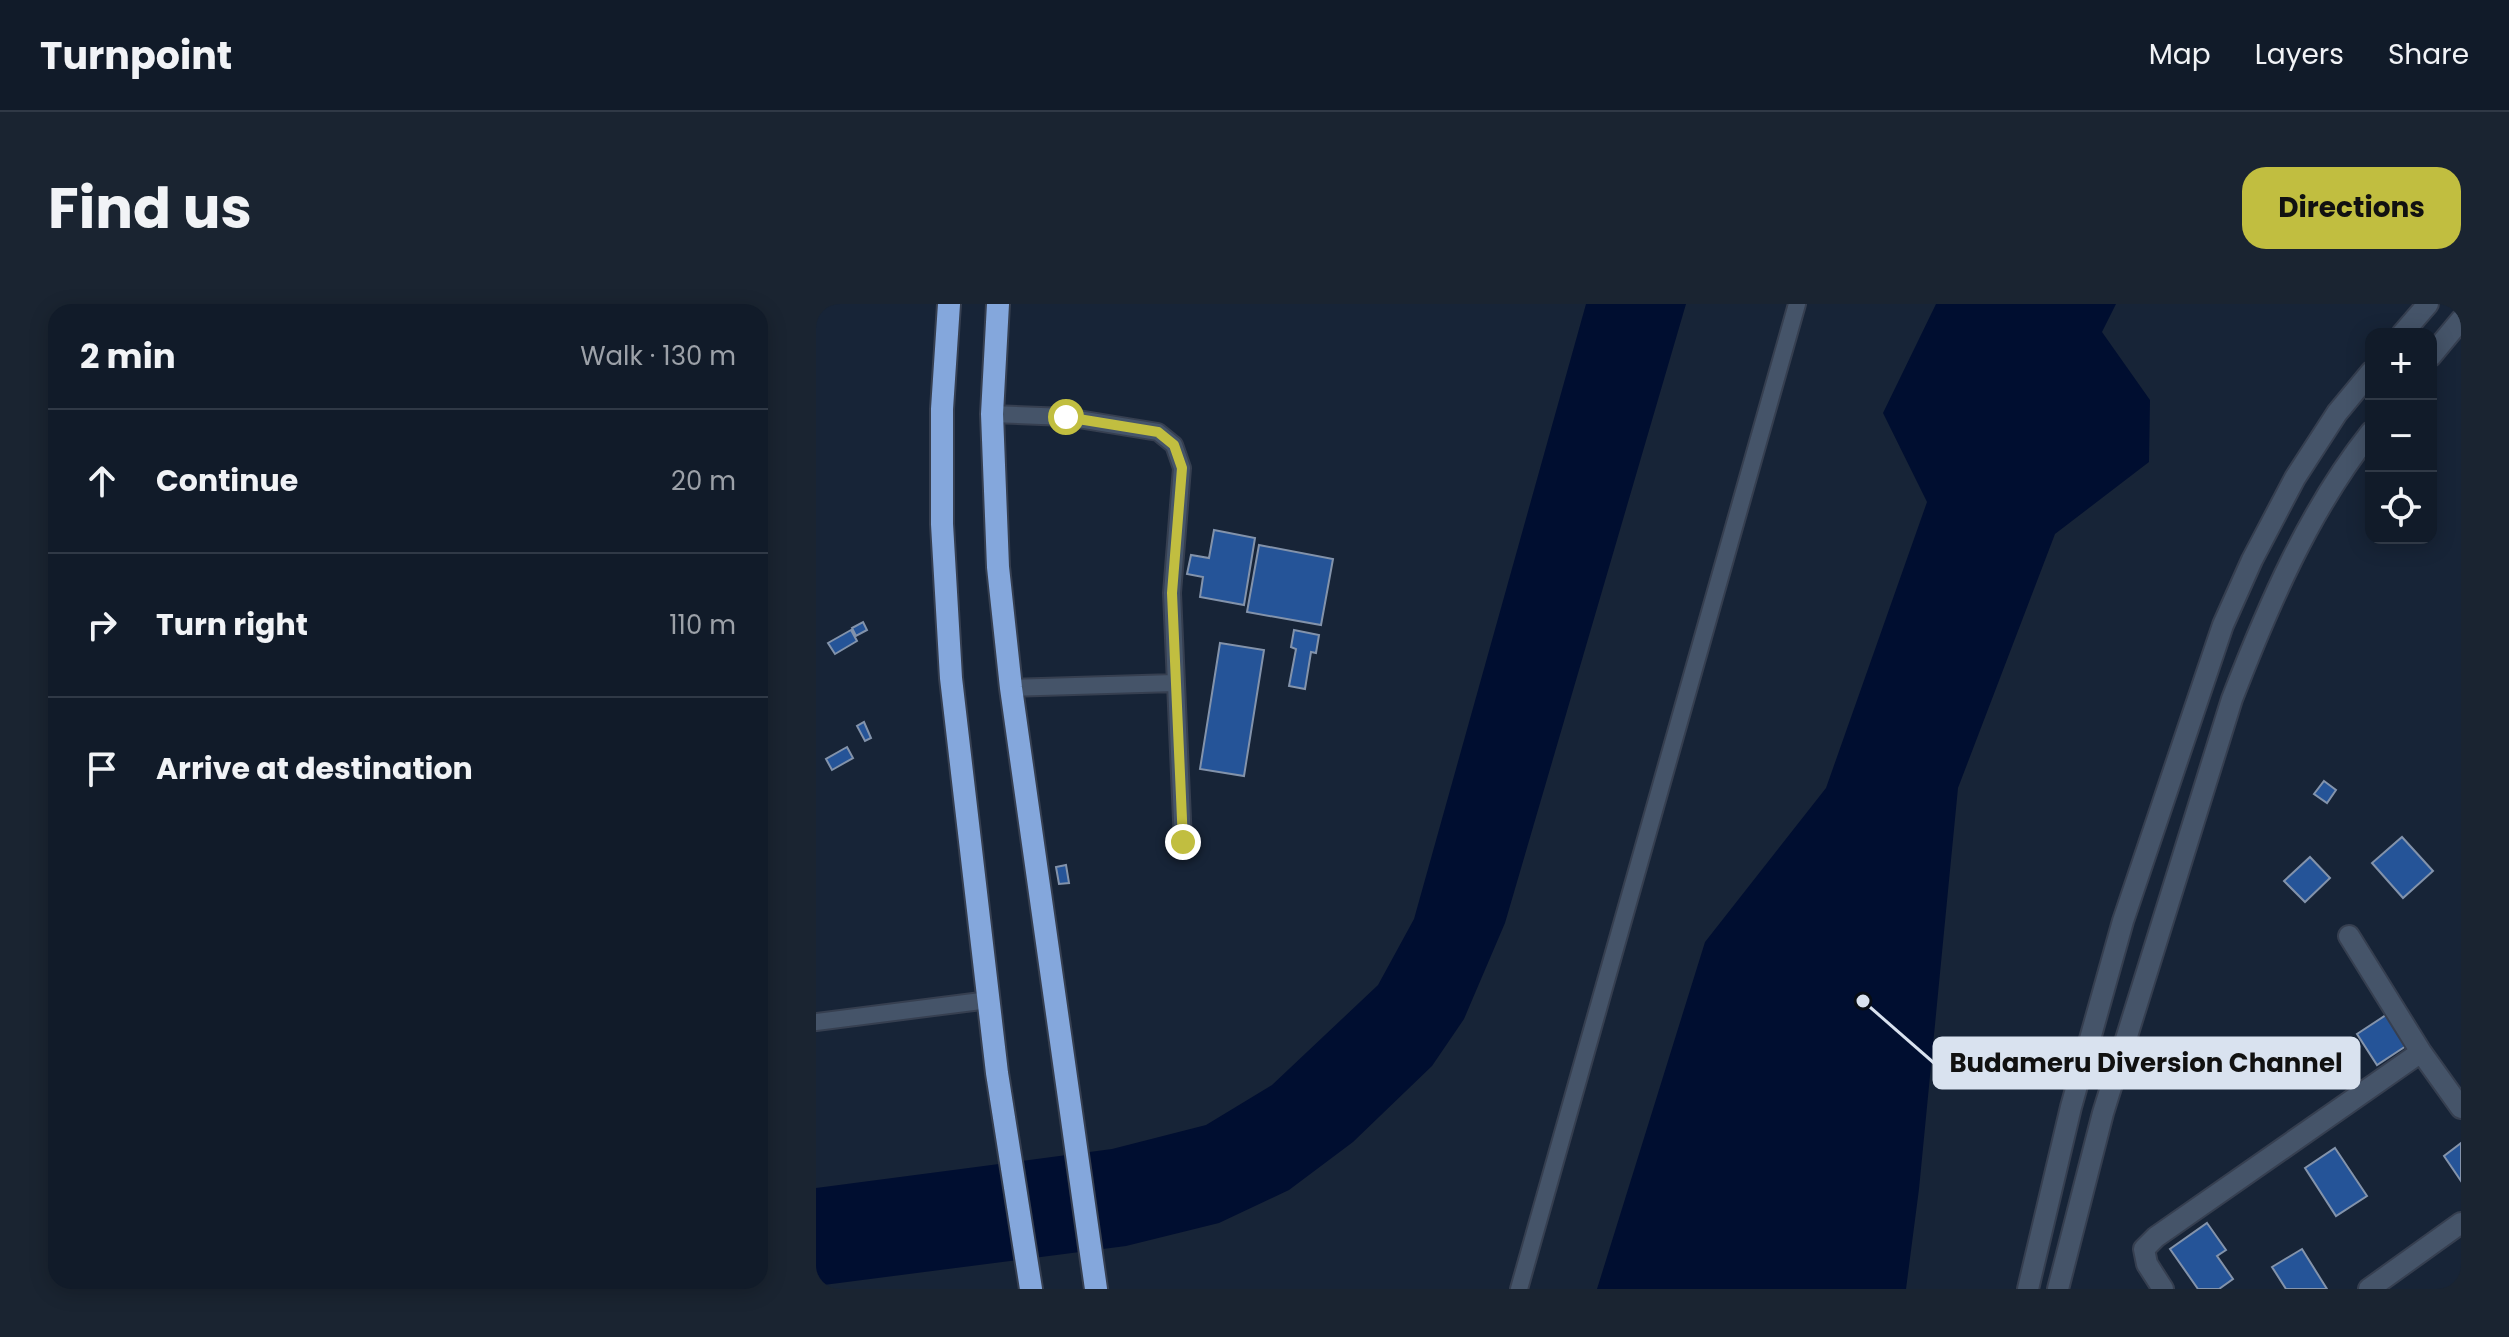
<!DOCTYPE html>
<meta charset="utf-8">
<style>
:root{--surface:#111b29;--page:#1a2431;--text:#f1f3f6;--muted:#9ca1a8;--line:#303946;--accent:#c1be40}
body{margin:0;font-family:Poppins,sans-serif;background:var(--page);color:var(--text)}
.controls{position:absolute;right:24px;top:24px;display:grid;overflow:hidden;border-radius:16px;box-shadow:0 4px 20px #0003}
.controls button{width:72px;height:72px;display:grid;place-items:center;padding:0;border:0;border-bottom:2px solid var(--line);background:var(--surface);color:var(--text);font:40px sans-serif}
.stop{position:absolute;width:24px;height:24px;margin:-18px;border:6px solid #c1be40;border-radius:50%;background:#fff}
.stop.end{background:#c1be40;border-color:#fff;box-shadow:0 2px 8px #0008}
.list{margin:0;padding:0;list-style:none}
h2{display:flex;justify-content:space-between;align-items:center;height:104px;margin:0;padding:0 32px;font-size:34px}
h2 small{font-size:26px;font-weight:400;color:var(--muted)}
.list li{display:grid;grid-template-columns:52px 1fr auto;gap:24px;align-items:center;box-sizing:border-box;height:144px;padding:0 32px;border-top:2px solid var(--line)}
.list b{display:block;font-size:30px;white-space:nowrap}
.list em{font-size:26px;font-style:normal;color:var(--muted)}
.icon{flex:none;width:44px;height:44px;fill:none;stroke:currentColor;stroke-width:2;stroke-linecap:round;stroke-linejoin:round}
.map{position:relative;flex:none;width:1645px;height:985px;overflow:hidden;border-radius:24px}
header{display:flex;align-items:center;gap:48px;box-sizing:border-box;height:112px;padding:0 40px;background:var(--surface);border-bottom:2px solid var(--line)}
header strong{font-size:38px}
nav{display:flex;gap:44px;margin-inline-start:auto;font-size:28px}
.intro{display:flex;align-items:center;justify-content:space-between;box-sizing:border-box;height:192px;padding:0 48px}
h1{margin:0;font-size:56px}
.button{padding:20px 36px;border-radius:24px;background:var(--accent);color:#111;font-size:28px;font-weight:700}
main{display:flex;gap:48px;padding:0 48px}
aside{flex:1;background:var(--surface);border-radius:24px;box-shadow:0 4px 20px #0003}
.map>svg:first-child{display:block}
.water{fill:#000e30}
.building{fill:#255498;stroke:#8393ab;stroke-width:2}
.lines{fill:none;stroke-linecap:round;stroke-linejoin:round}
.service-casing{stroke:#363f50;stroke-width:20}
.minor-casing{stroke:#363f50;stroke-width:24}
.tertiary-casing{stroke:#363f50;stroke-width:24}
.trunk-casing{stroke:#363f50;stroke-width:26}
.service{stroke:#455469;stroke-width:16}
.minor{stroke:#455469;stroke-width:20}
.tertiary{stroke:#455469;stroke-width:20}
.trunk{stroke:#84a7dc;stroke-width:22}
.route{stroke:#c1be40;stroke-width:10}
.leader{fill:none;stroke:#d9e2ef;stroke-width:3}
.callout-dot{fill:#d9e2ef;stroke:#070d15;stroke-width:3}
.callout{fill:#d9e2ef;stroke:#d9e2ef;stroke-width:3}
.callout-label{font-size:26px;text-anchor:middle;font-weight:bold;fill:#111}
</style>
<header>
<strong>Turnpoint</strong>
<nav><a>Map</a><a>Layers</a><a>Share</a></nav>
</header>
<div class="intro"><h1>Find us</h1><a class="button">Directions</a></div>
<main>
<aside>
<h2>2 min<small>Walk · 130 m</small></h2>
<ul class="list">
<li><svg class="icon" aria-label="ahead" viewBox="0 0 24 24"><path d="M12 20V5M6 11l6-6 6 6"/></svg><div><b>Continue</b></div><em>20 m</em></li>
<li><svg class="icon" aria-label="right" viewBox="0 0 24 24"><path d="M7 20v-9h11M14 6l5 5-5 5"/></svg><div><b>Turn right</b></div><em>110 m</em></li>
<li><svg class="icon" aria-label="arrive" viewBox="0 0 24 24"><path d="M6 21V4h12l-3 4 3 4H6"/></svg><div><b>Arrive at destination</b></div></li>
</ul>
</aside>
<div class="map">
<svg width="1645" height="985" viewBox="0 0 1645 985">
<rect width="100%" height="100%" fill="#172437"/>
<path class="water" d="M770 0H870L689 619 648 715 616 762 537 838 473 886 403 919 310 942 0 982V884L296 845 390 821 456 781 562 681 598 615Z
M1120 0H1300L1286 28 1334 96 1333 158 1239 230 1142 484 1103 885 1090 985H781L889 638 1010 484 1111 198 1067 109Z"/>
<path class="building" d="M398 226 439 234 428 301 384 293 387 273 371 270 375 251 393 254Z
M443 241 517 255 505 321 431 308Z
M47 318 51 326 40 332 36 324Z
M35 326 41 337 19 350 12 339Z
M478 326 503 331 500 349 495 348 489 385 473 382 480 345 475 343Z
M404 339 448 346 428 472 384 465Z
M48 418 55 434 49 437 41 422Z
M31 443 37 454 16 466 10 455Z
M1508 477 1520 486 1511 499 1498 490Z
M1586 533 1617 567 1587 594 1556 559Z
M1494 553 1514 574 1489 598 1468 577Z
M250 561 253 579 243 580 240 563Z
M1570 711 1590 742 1561 761 1541 730Z
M1645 839V877L1628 852Z
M1519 844 1551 892 1520 912 1489 864Z
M1391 919 1410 946 1401 952 1417 975 1403 985H1382L1354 945Z
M1486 945 1511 985H1470L1456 963Z"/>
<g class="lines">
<g class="service-casing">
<path id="service" d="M176 110 250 113 342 128 358 141 366 164 356 289 367 538
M195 384 359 379
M0 718 173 696
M703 985 981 0"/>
</g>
<g class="minor-casing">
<path id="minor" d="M1605 748 1645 804
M1347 985 1331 960 1328 945 1340 933 1605 748 1533 632
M1553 985 1645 919"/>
</g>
<g class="tertiary-casing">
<path id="tertiary" d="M1586 30 1612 0
M1615 52 1645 16
M1212 985 1255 803 1307 617 1407 321 1436 256 1479 174 1521 109 1555 68
M1242 985 1287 809 1416 395C1452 302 1493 206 1555 128"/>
</g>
<g class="trunk-casing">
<path id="trunk" d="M133 0 126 105V220L135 374 181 769 215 985
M182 0 176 110 182 263 195 384 280 985"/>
</g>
<use href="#service" class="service"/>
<use href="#minor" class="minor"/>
<use href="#tertiary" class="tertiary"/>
<use href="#trunk" class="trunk"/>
</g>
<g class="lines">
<path class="route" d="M250 113 342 128 358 141 366 164 356 289 367 538"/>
</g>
<path class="leader" d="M1047 697L1118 759"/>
<circle class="callout-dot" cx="1047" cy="697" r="8"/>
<rect class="callout" x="1118" y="734" width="425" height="50" rx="8"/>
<g class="callout-label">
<text x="1330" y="768">Budameru Diversion Channel</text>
</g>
</svg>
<div class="controls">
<button>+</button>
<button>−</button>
<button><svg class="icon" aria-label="locate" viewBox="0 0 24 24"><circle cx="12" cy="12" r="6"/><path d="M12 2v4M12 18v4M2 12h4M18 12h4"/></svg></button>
</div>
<div class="stop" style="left:250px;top:113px"></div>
<div class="stop end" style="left:367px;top:538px"></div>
</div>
</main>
